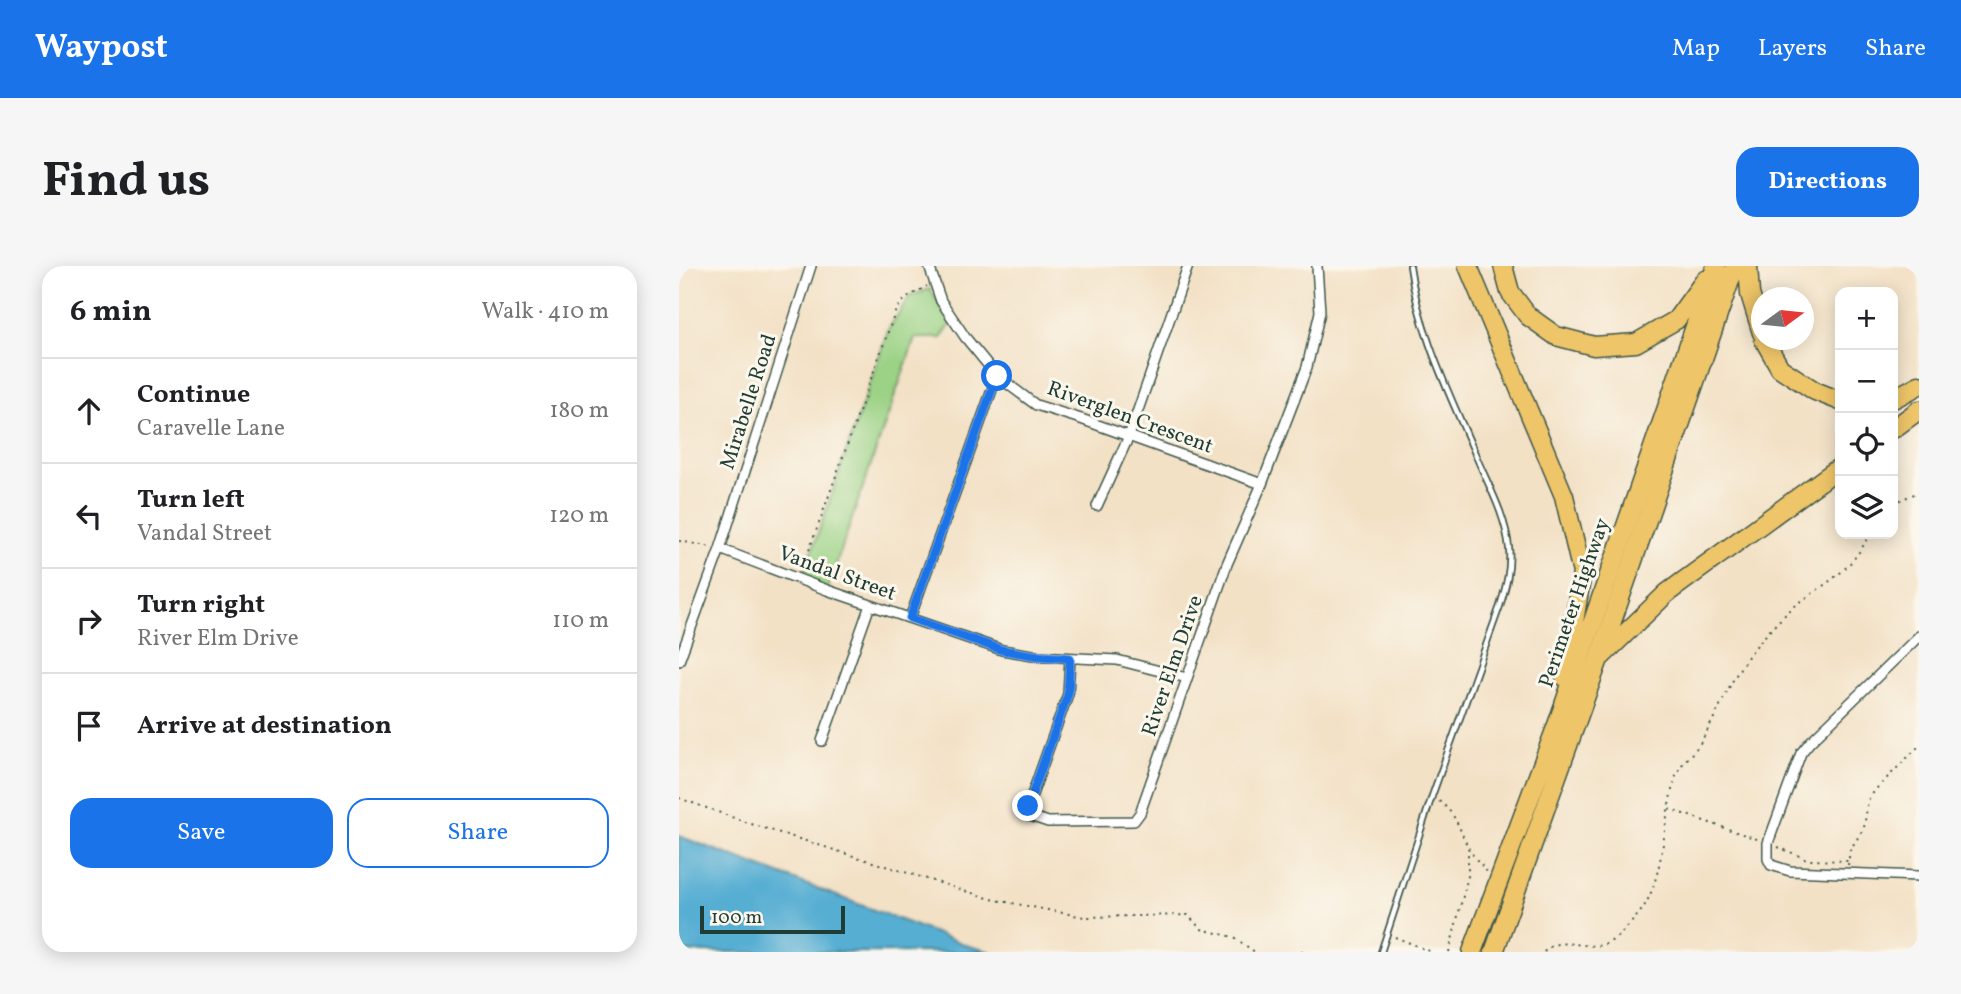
<!DOCTYPE html>
<meta charset="utf-8">
<style>
:root{--surface:#fff;--page:#f6f6f6;--text:#202124;--muted:#757577;--line:#e0e0e0;--accent:#1a73e8}
body{margin:0;font-family:Vollkorn,serif;background:var(--page);color:var(--text)}
.controls{position:absolute;right:21px;top:21px;display:grid;overflow:hidden;border-radius:14px;box-shadow:0 4px 18px #0003}
.controls button{width:63px;height:63px;display:grid;place-items:center;padding:0;border:0;border-bottom:2px solid var(--line);background:var(--surface);color:var(--text);font:35px sans-serif}
.compass{position:absolute;left:1072px;top:21px;width:63px;height:63px;border-radius:50%;background:var(--surface);box-shadow:0 4px 18px #0003;rotate:75deg}
.scale{position:absolute;left:21px;bottom:18px;width:145px;box-sizing:border-box;padding-left:7px;border:4px solid #1f3d34;border-top:0;font-size:19px;line-height:24px;white-space:nowrap;color:#1f3d34;-webkit-text-stroke:5px #fbf7ec;paint-order:stroke}
.stop{position:absolute;width:21px;height:21px;margin:-16px;border:5px solid #1a73e8;border-radius:50%;background:#fff}
.stop.end{background:#1a73e8;border-color:#fff;box-shadow:0 2px 7px #0008}
.list{margin:0;padding:0;list-style:none}
h2{display:flex;justify-content:space-between;align-items:center;height:91px;margin:0;padding:0 28px;font-size:30px}
h2 small{font-size:23px;font-weight:400;color:var(--muted)}
.list li{display:grid;grid-template-columns:46px 1fr auto;gap:21px;align-items:center;box-sizing:border-box;height:105px;padding:0 28px;border-top:2px solid var(--line)}
.list b{display:block;font-size:26px;white-space:nowrap}
.list p{margin:0;font-size:23px;white-space:nowrap;color:var(--muted)}
.list em{font-size:23px;font-style:normal;color:var(--muted)}
.actions{display:flex;gap:14px;padding:21px 28px}
.actions a{flex:1;padding:16px 0;border:2px solid var(--accent);border-radius:21px;text-align:center;font-size:24px;color:var(--accent)}
.actions .main{background:var(--accent);color:#fff}
.icon{flex:none;width:38px;height:38px;fill:none;stroke:currentColor;stroke-width:2;stroke-linecap:round;stroke-linejoin:round}
.map{position:relative;flex:none;width:1240px;height:686px;overflow:hidden;border-radius:21px}
header{display:flex;align-items:center;gap:42px;box-sizing:border-box;height:98px;padding:0 35px;background:var(--accent);color:#fff}
header strong{font-size:33px}
nav{display:flex;gap:38px;margin-inline-start:auto;font-size:24px}
.intro{display:flex;align-items:center;justify-content:space-between;box-sizing:border-box;height:168px;padding:0 42px}
h1{margin:0;font-size:49px}
.button{padding:18px 32px;border-radius:21px;background:var(--accent);color:#fff;font-size:24px;font-weight:700}
main{display:flex;gap:42px;padding:0 42px}
aside{flex:1;background:var(--surface);border-radius:21px;box-shadow:0 4px 18px #0003}
.map>svg:first-child{display:block}
.green{fill:#9bd285;stroke:#5d885c;stroke-width:2}
.water{fill:#56aed3;stroke:#3a7684;stroke-width:2}
.lines{fill:none;stroke-linecap:round;stroke-linejoin:round}
.service-casing{stroke:#3f564a;stroke-width:8}
.minor-casing{stroke:#3f564a;stroke-width:12}
.motorway-casing{stroke:#3f564a;stroke-width:21}
.path{stroke:#3f564a;stroke-width:2;stroke-dasharray:2 5;stroke-linecap:butt}
.service{stroke:#fff;stroke-width:4.5}
.minor{stroke:#fff;stroke-width:9}
.motorway{stroke:#eec569;stroke-width:18}
.route{stroke:#1a73e8;stroke-width:9}
.labels{text-anchor:middle;dominant-baseline:central;stroke-width:6;stroke-linejoin:round;paint-order:stroke}
.street-label{font-size:21px;fill:#1f3d34;stroke:#fbf7ec}
</style>
<header>
<strong>Waypost</strong>
<nav><a>Map</a><a>Layers</a><a>Share</a></nav>
</header>
<div class="intro"><h1>Find us</h1><a class="button">Directions</a></div>
<main>
<aside>
<h2>6 min<small>Walk · 410 m</small></h2>
<ul class="list">
<li><svg class="icon" aria-label="ahead" viewBox="0 0 24 24"><path d="M12 20V5M6 11l6-6 6 6"/></svg><div><b>Continue</b><p>Caravelle Lane</p></div><em>180 m</em></li>
<li><svg class="icon" aria-label="left" viewBox="0 0 24 24"><path d="M17 20v-9H6M10 6l-5 5 5 5"/></svg><div><b>Turn left</b><p>Vandal Street</p></div><em>120 m</em></li>
<li><svg class="icon" aria-label="right" viewBox="0 0 24 24"><path d="M7 20v-9h11M14 6l5 5-5 5"/></svg><div><b>Turn right</b><p>River Elm Drive</p></div><em>110 m</em></li>
<li><svg class="icon" aria-label="arrive" viewBox="0 0 24 24"><path d="M6 21V4h12l-3 4 3 4H6"/></svg><div><b>Arrive at destination</b></div></li>
</ul>
<div class="actions"><a class="main">Save</a><a>Share</a></div>
</aside>
<div class="map">
<svg width="1240" height="686" viewBox="0 0 1240 686">
<rect width="100%" height="100%" fill="#fbf7ec"/>
<filter id="ink" filterUnits="userSpaceOnUse"><feTurbulence type="fractalNoise" baseFrequency=".0143" numOctaves="2"/><feDisplacementMap in="SourceGraphic" scale="14" xChannelSelector="R" yChannelSelector="G"/><feConvolveMatrix kernelMatrix="1 2 1 2 8 2 1 2 1" color-interpolation-filters="sRGB"/></filter>
<filter id="wash" filterUnits="userSpaceOnUse"><feTurbulence type="fractalNoise" baseFrequency=".00686" numOctaves="4" result="noise"/><feDisplacementMap in="SourceGraphic" scale="28" xChannelSelector="R" yChannelSelector="G"/><feGaussianBlur stdDeviation="1.57" result="paint"/><feColorMatrix in="noise" values="0 0 0 0 0 0 0 0 0 0 0 0 0 0 0 0 0 1.4 0 .05"/><feComposite in="paint" operator="in"/></filter>
<g filter="url(#wash)">
<rect width="100%" height="100%" fill="#f3e1c6"/>
<path class="green" d="M251 23 272 58 262 72H236L148 324 124 311 210 62 231 30Z"/>
<path class="water" d="M0 570 290 680 312 686H0Z"/>
</g>
<g filter="url(#ink)">
<g class="lines">
<g class="service-casing">
<path id="service" d="M702 686 753 530 821 340C827 321 832 302 830 282 827 252 812 224 800 197 773 133 740 69 731 0"/>
</g>
<g class="minor-casing">
<path id="minor" d="M250 0 262 35 286 71 318 110 357 139 402 153 583 218
M418 240 450 170 509 0
M41 283 148 324 323 384 360 390 438 394 508 412
M231 352 318 110
M1240 370 1131 476 1122 487 1089 577V593L1092 599 1111 605 1240 610
M391 392 389 428 349 540 351 550 369 556 455 555 461 547 548 298 583 218 628 101 641 46 638 0
M0 395 41 283 132 0
M143 475 191 339"/>
</g>
<g class="motorway-casing">
<path id="motorway" d="M789 0 885 230 903 307 886 411
M824 0 831 26 849 50 877 70 915 80 957 77 997 54 1026 14
M1069 0 1071 28 1083 67
M1085 74 1101 102 1136 125 1161 135
M1214 133 1240 119
M1214 163 1240 144
M922 391 988 327 1161 201
M793 686 878 459 1037 0
M815 686 920 393 1056 0"/>
</g>
<path class="path" d="M1214 237 1240 226
M0 275 33 281
M123 304 217 44 226 33 248 20
M0 532 69 557 312 633 405 651 509 649 522 663 554 671 576 686
M760 535C777 548 779 560 788 579 792 589 802 598 809 607
M990 543 1081 574
M1099 581 1130 594 1169 595
M1169 599 1171 584 1185 562 1189 534 1197 523 1240 480
M716 671 753 686
M622 686 629 685
M770 686 789 610V582
M865 686C880 668 907 685 926 678 938 674 949 660 958 650 980 626 984 576 989 544 992 530 994 511 1003 499 1009 490 1018 484 1023 474 1042 442 1053 407 1079 378 1091 364 1105 348 1120 337 1152 313 1171 306 1191 268"/>
<use href="#service" class="service"/>
<use href="#minor" class="minor"/>
<use href="#motorway" class="motorway"/>
</g>
</g>
<g class="lines" filter="url(#ink)">
<path class="route" d="M318 110 231 352 323 384 360 390 391 392 389 428 349 540"/>
</g>
<g class="labels">
<g class="street-label">
<text transform="translate(70 136) rotate(-72)">Mirabelle Road</text>
<text transform="translate(451 152) rotate(20)">Riverglen Crescent</text>
<text transform="translate(158 308) rotate(20)">Vandal Street</text>
<text transform="translate(896 337) rotate(-71)">Perimeter Highway</text>
<text transform="translate(494 400) rotate(-71)">River Elm Drive</text>
</g>
</g>
</svg>
<div class="controls">
<button>+</button>
<button>−</button>
<button><svg class="icon" aria-label="locate" viewBox="0 0 24 24"><circle cx="12" cy="12" r="6"/><path d="M12 2v4M12 18v4M2 12h4M18 12h4"/></svg></button>
<button><svg class="icon" aria-label="layers" viewBox="0 0 24 24"><path d="M12 4l9 5-9 5-9-5zM3 14l9 5 9-5"/></svg></button>
</div>
<svg class="compass" viewBox="-18 -18 36 36"><path d="M0-13l5 13h-10z" fill="#e53935"/><path d="M0 13l5-13h-10z" fill="#757577"/></svg>
<div class="scale">100 m</div>
<div class="stop" style="left:318px;top:110px"></div>
<div class="stop end" style="left:349px;top:540px"></div>
</div>
</main>
